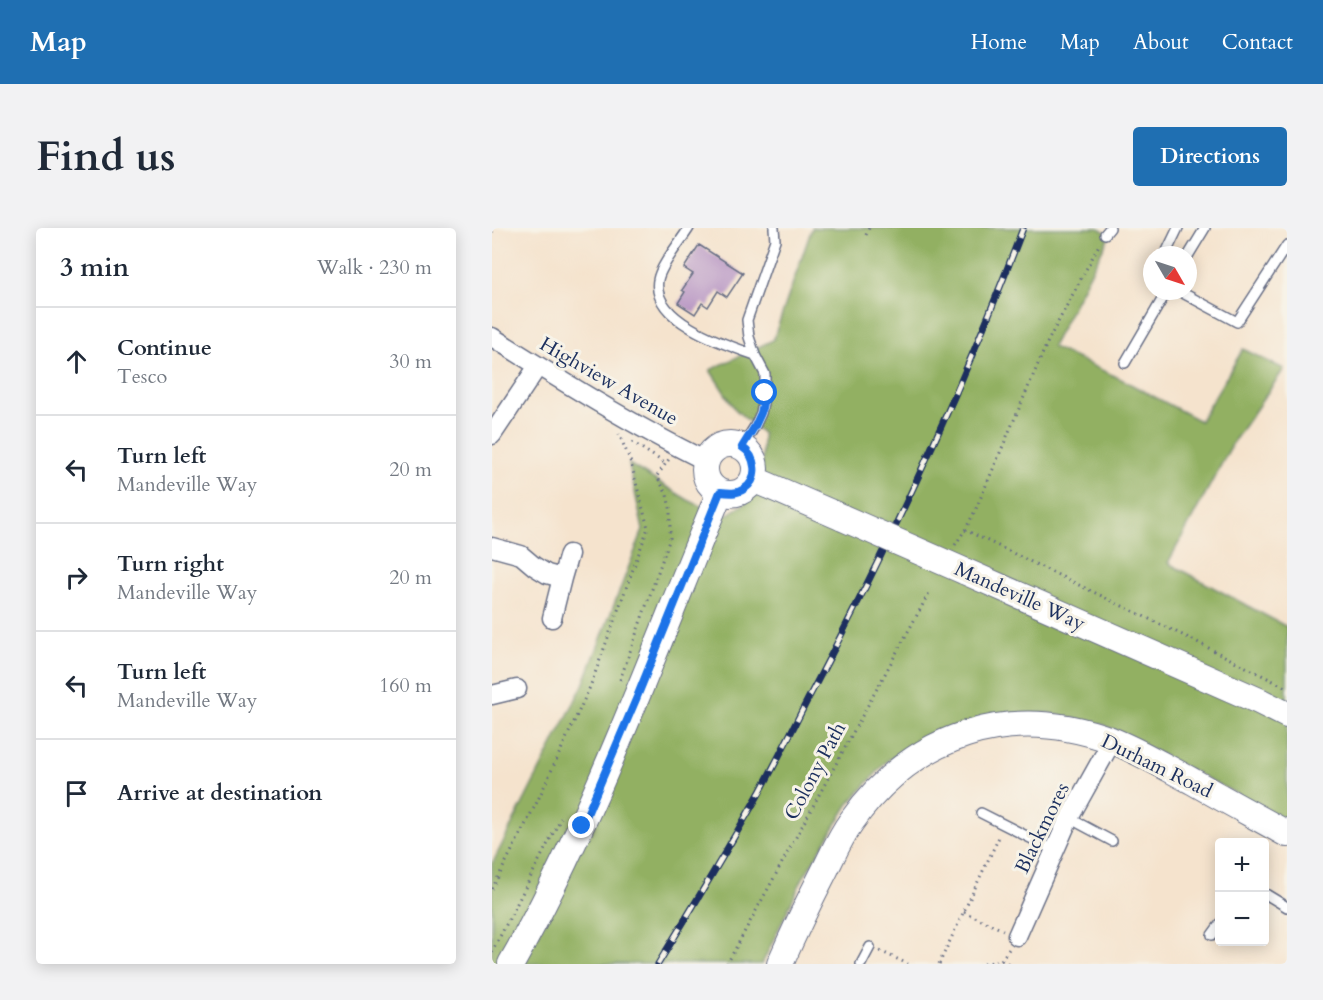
<!DOCTYPE html>
<meta charset="utf-8">
<style>
:root{--surface:#fff;--page:#f2f2f3;--text:#1f2937;--muted:#747a83;--line:#e0e1e3;--accent:#1f6fb2}
body{margin:0;font-family:Cardo,serif;background:var(--page);color:var(--text)}
.controls{position:absolute;right:18px;bottom:18px;display:grid;overflow:hidden;border-radius:6px;box-shadow:0 3px 15px #0003}
.controls button{width:54px;height:54px;display:grid;place-items:center;padding:0;border:0;border-bottom:2px solid var(--line);background:var(--surface);color:var(--text);font:30px sans-serif}
.compass{position:absolute;left:651px;top:18px;width:54px;height:54px;border-radius:50%;background:var(--surface);box-shadow:0 3px 15px #0003;rotate:129deg}
.stop{position:absolute;width:18px;height:18px;margin:-14px;border:4px solid #1a73e8;border-radius:50%;background:#fff}
.stop.end{background:#1a73e8;border-color:#fff;box-shadow:0 2px 6px #0008}
.list{margin:0;padding:0;list-style:none}
h2{display:flex;justify-content:space-between;align-items:center;height:78px;margin:0;padding:0 24px;font-size:26px}
h2 small{font-size:20px;font-weight:400;color:var(--muted)}
.list li{display:grid;grid-template-columns:39px 1fr auto;gap:18px;align-items:center;box-sizing:border-box;height:108px;padding:0 24px;border-top:2px solid var(--line)}
.list b{display:block;font-size:22px;white-space:nowrap}
.list p{margin:0;font-size:20px;white-space:nowrap;color:var(--muted)}
.list em{font-size:20px;font-style:normal;color:var(--muted)}
.icon{flex:none;width:33px;height:33px;fill:none;stroke:currentColor;stroke-width:2;stroke-linecap:round;stroke-linejoin:round}
.map{position:relative;flex:none;width:795px;height:736px;overflow:hidden;border-radius:6px}
header{display:flex;align-items:center;gap:36px;box-sizing:border-box;height:84px;padding:0 30px;background:var(--accent);color:#fff}
header strong{font-size:28px}
nav{display:flex;gap:33px;margin-inline-start:auto;font-size:21px}
.intro{display:flex;align-items:center;justify-content:space-between;box-sizing:border-box;height:144px;padding:0 36px}
h1{margin:0;font-size:42px}
.button{padding:15px 27px;border-radius:6px;background:var(--accent);color:#fff;font-size:21px;font-weight:700}
main{display:flex;gap:36px;padding:0 36px}
aside{flex:1;background:var(--surface);border-radius:6px;box-shadow:0 3px 15px #0003}
.map>svg:first-child{display:block}
.forest{fill:#92b062;stroke:#567060;stroke-width:1.5}
.building{fill:#b998c4}
.lines{fill:none;stroke-linecap:round;stroke-linejoin:round}
.lane-casing{stroke:#676e85;stroke-width:12}
.street-casing{stroke:#676e85;stroke-width:21}
.secondary-casing{stroke:#676e85;stroke-width:28}
.path{stroke:#676e85;stroke-width:3;stroke-dasharray:1.5 4.5;stroke-linecap:butt}
.lane{stroke:#fff;stroke-width:9}
.street{stroke:#fff;stroke-width:18}
.secondary{stroke:#fff;stroke-width:26}
.rail-casing{stroke:#1b2f5e;stroke-width:7}
.rail{stroke:#f7f3e8;stroke-width:4.5;stroke-dasharray:14;stroke-linecap:butt}
.secondary-bridge-casing{stroke:#676e85;stroke-width:28;stroke-linecap:butt}
.secondary-bridge{stroke:#fff;stroke-width:26}
.route{stroke:#1a73e8;stroke-width:8}
.labels{text-anchor:middle;dominant-baseline:central;stroke-width:6;stroke-linejoin:round;paint-order:stroke}
.street-label{font-size:20px;fill:#1b2f5e;stroke:#f7f3e8}
</style>
<header>
<strong>Map</strong>
<nav><a>Home</a><a>Map</a><a>About</a><a>Contact</a></nav>
</header>
<div class="intro"><h1>Find us</h1><a class="button">Directions</a></div>
<main>
<aside>
<h2>3 min<small>Walk · 230 m</small></h2>
<ul class="list">
<li><svg class="icon" aria-label="ahead" viewBox="0 0 24 24"><path d="M12 20V5M6 11l6-6 6 6"/></svg><div><b>Continue</b><p>Tesco</p></div><em>30 m</em></li>
<li><svg class="icon" aria-label="left" viewBox="0 0 24 24"><path d="M17 20v-9H6M10 6l-5 5 5 5"/></svg><div><b>Turn left</b><p>Mandeville Way</p></div><em>20 m</em></li>
<li><svg class="icon" aria-label="right" viewBox="0 0 24 24"><path d="M7 20v-9h11M14 6l5 5-5 5"/></svg><div><b>Turn right</b><p>Mandeville Way</p></div><em>20 m</em></li>
<li><svg class="icon" aria-label="left" viewBox="0 0 24 24"><path d="M17 20v-9H6M10 6l-5 5 5 5"/></svg><div><b>Turn left</b><p>Mandeville Way</p></div><em>160 m</em></li>
<li><svg class="icon" aria-label="arrive" viewBox="0 0 24 24"><path d="M6 21V4h12l-3 4 3 4H6"/></svg><div><b>Arrive at destination</b></div></li>
</ul>
</aside>
<div class="map">
<svg width="795" height="736" viewBox="0 0 795 736">
<rect width="100%" height="100%" fill="#f7f3e8"/>
<filter id="ink" filterUnits="userSpaceOnUse"><feTurbulence type="fractalNoise" baseFrequency=".0167" numOctaves="2"/><feDisplacementMap in="SourceGraphic" scale="12" xChannelSelector="R" yChannelSelector="G"/><feConvolveMatrix kernelMatrix="1 2 1 2 8 2 1 2 1" color-interpolation-filters="sRGB"/></filter>
<filter id="wash" filterUnits="userSpaceOnUse"><feTurbulence type="fractalNoise" baseFrequency=".008" numOctaves="4" result="noise"/><feDisplacementMap in="SourceGraphic" scale="24" xChannelSelector="R" yChannelSelector="G"/><feGaussianBlur stdDeviation="1.35" result="paint"/><feColorMatrix in="noise" values="0 0 0 0 0 0 0 0 0 0 0 0 0 0 0 0 0 1.4 0 .05"/><feComposite in="paint" operator="in"/></filter>
<g filter="url(#wash)">
<rect width="100%" height="100%" fill="#f5e3cd"/>
<path class="forest" d="M320 0H607L618 7 560 119 629 151 708 193 751 121 792 141 742 213 676 335 795 399V592L612 497 556 485 504 487 450 502 396 532 356 577 311 650 270 736H0V636L91 457 151 302 137 236 196 272 231 289 254 275 270 240 271 206 243 181 218 142 281 112Z"/>
<g id="blocks">
<path class="building" d="M207 17 251 45 235 69 226 63 216 79 210 75 203 86 186 75 193 64 190 62 201 46 192 40Z"/>
</g>
</g>
<g filter="url(#ink)">
<use href="#blocks" fill-opacity="0" stroke="#676e85" stroke-width="1.5"/>
<g class="lines">
<g class="lane-casing">
<path id="lane" d="M197 0C189 13 168 38 166 52 159 93 234 117 263 127
M613 6 618 0
M673 27 686 0
M696 28 713 0
M687 63 745 94 795 17
M633 135 675 63
M250 219 263 198 269 185 273 165V146L263 127 257 109 255 92 283 12 282 0
M489 585 562 622
M577 590 620 613
M772 665 795 679
M720 707 728 696
M369 736 378 719"/>
</g>
<g class="street-casing">
<path id="street" d="M0 109C70 153 140 197 214 233
M0 207 46 138
M0 319 29 327 42 338 55 346 70 350 60 390
M70 350 77 326
M0 467 25 461
M525 708 577 590 620 513"/>
</g>
<g class="secondary-casing">
<path id="secondary" d="M213 241a25 25 0 1 1 50 0a25 25 0 1 1-50 0Z
M261 251 351 290
M472 343 767 473 795 487
M19 736C104 586 161 423 228 264
M288 736C302 704 317 673 333 642 341 626 348 609 359 594 421 506 517 475 619 512 647 523 673 539 700 553 731 571 763 588 795 606"/>
</g>
<path class="path" d="M0 4 3 0
M374 7 377 0
M140 214 174 236
M473 302 705 414 795 460
M463 317 473 302 483 283 556 113 608 15
M128 452 178 310V280L175 267 165 248 177 231
M0 661 45 574 98 459 156 300 138 232 127 206
M472 684 511 702
M388 723 416 736
M0 724 69 590
M509 732 517 721
M235 736 437 365
M447 736 508 607
M492 736 509 732 517 736"/>
<use href="#lane" class="lane"/>
<use href="#street" class="street"/>
<use href="#secondary" class="secondary"/>
<g class="rail-casing">
<path id="rail" d="M166 736C201 679 235 622 268 564 285 533 300 502 316 471 397 318 470 161 531 0"/>
</g>
<use href="#rail" class="rail"/>
<g class="secondary-bridge-casing">
<path id="secondary-bridge" d="M351 290 472 343"/>
</g>
<use href="#secondary-bridge" class="secondary-bridge"/>
</g>
</g>
<g class="lines" filter="url(#ink)">
<path class="route" d="M90 598 145 469 228 264C237 265 245 266 252 261 268 251 264 228 250 219L263 198 269 185 273 165"/>
</g>
<g class="labels">
<g class="street-label">
<text transform="translate(117 153) rotate(30)">Highview Avenue</text>
<text transform="translate(528 368) rotate(24)">Mandeville Way</text>
<text transform="translate(665 538) rotate(26)">Durham Road</text>
<text transform="translate(323 543) rotate(-62)">Colony Path</text>
<text transform="translate(550 600) rotate(-64)">Blackmores</text>
</g>
</g>
</svg>
<div class="controls">
<button>+</button>
<button>−</button>
</div>
<svg class="compass" viewBox="-18 -18 36 36"><path d="M0-13l5 13h-10z" fill="#e53935"/><path d="M0 13l5-13h-10z" fill="#747a83"/></svg>
<div class="stop" style="left:273px;top:165px"></div>
<div class="stop end" style="left:90px;top:598px"></div>
</div>
</main>
